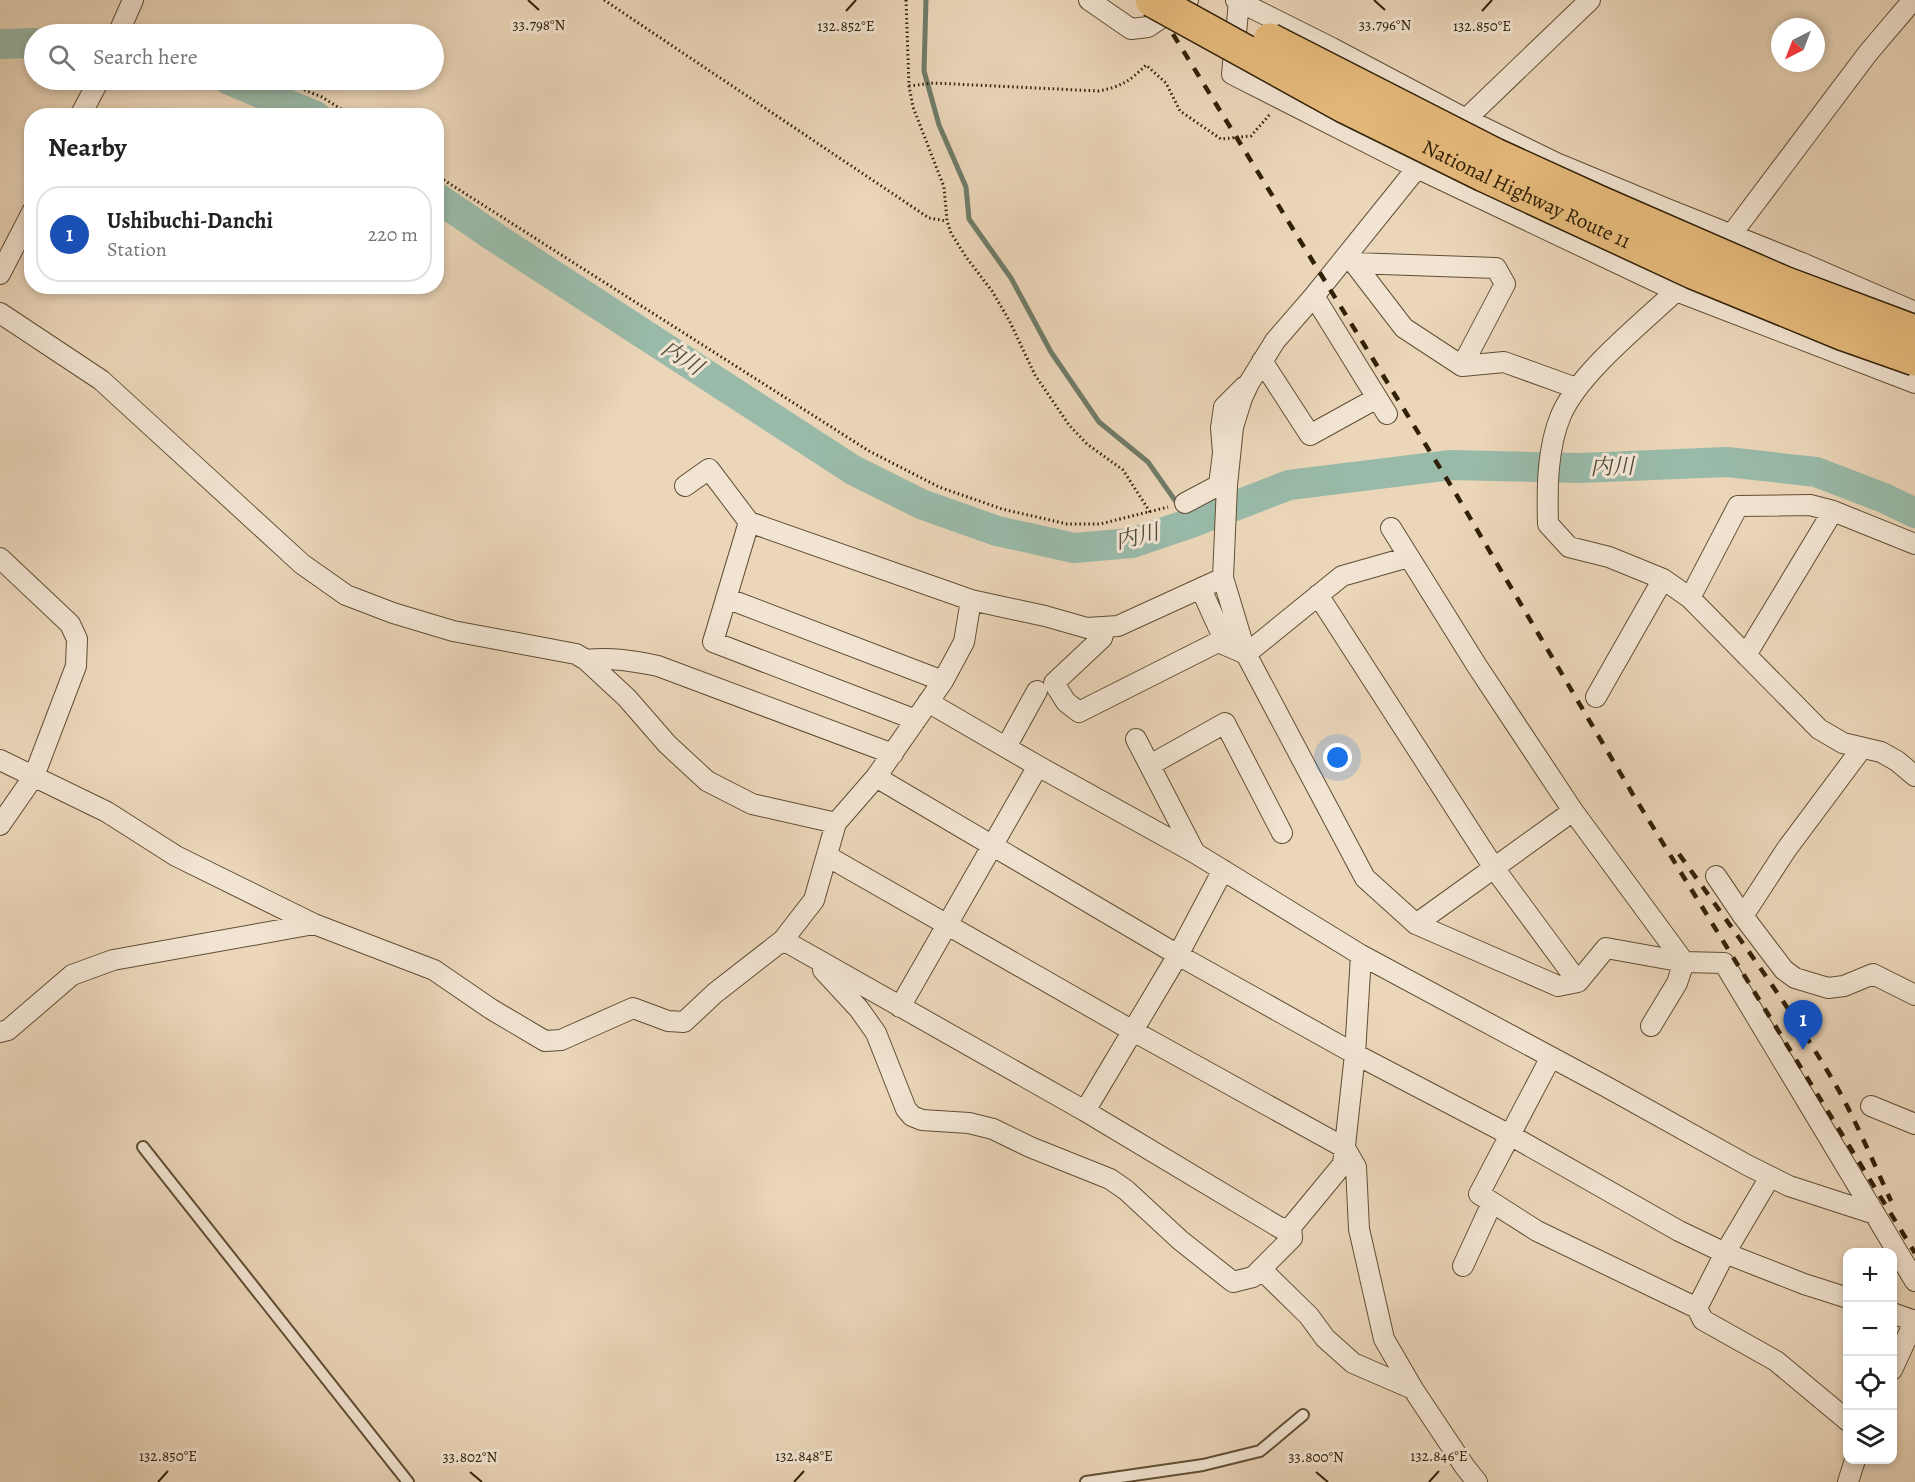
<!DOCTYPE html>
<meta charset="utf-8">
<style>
:root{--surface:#fff;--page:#f2f2f2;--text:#222;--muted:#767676;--line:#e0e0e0;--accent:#ea580c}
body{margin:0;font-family:Alegreya,"Noto Serif JP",serif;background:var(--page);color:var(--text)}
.controls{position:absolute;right:18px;bottom:18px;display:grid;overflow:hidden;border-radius:12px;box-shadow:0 3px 9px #0003}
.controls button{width:54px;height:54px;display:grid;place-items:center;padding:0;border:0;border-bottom:2px solid var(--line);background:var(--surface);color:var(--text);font:30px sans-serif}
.compass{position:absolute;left:1771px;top:18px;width:54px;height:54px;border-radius:50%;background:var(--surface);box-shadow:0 3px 9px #0003;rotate:222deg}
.you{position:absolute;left:1338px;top:758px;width:21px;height:21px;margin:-15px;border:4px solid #fff;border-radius:50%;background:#1a73e8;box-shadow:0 0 0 9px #1a73e833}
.badge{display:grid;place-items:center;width:39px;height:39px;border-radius:50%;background:var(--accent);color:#fff;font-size:20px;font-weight:700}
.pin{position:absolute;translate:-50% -50px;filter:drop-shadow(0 2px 3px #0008)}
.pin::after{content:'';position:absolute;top:32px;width:21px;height:18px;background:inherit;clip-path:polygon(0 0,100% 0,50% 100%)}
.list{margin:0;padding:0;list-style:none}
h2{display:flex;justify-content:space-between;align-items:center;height:78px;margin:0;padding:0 24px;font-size:26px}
h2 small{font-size:20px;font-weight:400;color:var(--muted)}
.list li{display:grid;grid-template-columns:39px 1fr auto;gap:18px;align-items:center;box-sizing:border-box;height:96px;margin:0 12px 12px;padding:0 12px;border:2px solid var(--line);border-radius:24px}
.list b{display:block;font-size:22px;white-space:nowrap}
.list p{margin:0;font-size:20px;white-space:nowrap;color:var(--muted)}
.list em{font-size:20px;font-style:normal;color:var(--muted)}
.icon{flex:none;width:33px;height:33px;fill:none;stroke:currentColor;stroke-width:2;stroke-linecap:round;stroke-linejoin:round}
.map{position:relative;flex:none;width:1915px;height:1482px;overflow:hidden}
.search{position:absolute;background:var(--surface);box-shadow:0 3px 9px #0003;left:24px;top:24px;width:420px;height:66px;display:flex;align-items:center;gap:15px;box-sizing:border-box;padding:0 21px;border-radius:33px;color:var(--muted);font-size:22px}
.panel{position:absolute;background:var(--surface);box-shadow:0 3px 9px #0003;left:24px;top:108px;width:420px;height:186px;border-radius:24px}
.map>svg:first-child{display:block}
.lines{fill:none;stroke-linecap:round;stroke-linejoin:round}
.stream{stroke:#6f7c68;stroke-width:5}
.river{stroke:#99baa9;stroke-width:30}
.lane-casing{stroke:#604e34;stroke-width:14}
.street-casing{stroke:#604e34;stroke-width:22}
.path{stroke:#312007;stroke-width:3;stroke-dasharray:1.5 3;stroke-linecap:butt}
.lane{stroke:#f2e4d2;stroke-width:10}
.street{stroke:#f2e4d2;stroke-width:20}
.rail{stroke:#312007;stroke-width:4.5;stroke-dasharray:10 10;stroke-linecap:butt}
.highway-bridge-casing{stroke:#312007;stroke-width:36;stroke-linecap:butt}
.highway-bridge{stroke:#e6bb7c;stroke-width:33}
.ticks{fill:none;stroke:#312007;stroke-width:2}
.labels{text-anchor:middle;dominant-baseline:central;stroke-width:6;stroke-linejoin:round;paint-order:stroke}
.street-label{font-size:21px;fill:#312007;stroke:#f2e4d2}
.water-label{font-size:22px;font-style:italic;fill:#504e38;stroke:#f2e4d2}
.ticks-label{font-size:15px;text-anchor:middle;fill:#312007;stroke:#f2e4d2;stroke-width:6;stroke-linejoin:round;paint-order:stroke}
</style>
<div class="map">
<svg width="1915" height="1482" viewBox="0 0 1915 1482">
<rect width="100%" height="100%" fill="#ebd6b9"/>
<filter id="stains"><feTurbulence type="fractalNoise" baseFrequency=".00333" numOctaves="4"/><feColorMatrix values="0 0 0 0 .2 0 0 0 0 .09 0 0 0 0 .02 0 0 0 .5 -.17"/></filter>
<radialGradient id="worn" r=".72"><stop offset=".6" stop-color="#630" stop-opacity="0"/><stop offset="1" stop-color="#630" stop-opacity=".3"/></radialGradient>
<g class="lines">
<path class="stream" d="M926 0 924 71 939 125 966 187 969 219 1011 278 1051 352 1099 422 1148 462 1191 523"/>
<path class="river" d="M0 44 34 43
M229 80 316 116
M436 197 496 238 853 470 921 504 997 531 1074 548 1132 543 1191 523 1289 485 1451 465 1580 468 1727 462 1816 472 1884 498 1915 513"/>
<g class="lane-casing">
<path id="lane" d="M143 1147 408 1482
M1086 1482 1203 1465 1260 1451 1303 1415"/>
</g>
<g class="street-casing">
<path id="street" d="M1089 0 1131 29 1148 27 1188 0
M1236 0 1332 48 1466 119 1556 163 1667 209 1802 263 1915 312
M1239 2 1232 74 1417 168 1676 291 1915 383
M118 34 133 0
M80 116 99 80
M1466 119 1590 0
M1417 168 1314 296 1275 341 1249 383 1242 398 1233 427 1227 485 1223 578 1246 654 1365 878 1416 924 1558 986 1578 982 1606 948 1684 962 1724 963 1915 1281
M1731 235 1868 53 1913 0
M1346 256 1354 263 1404 328 1462 366 1504 362 1576 388
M1354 263 1496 268 1505 284 1462 366
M0 274 32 212
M1676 291C1641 324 1579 373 1561 415 1547 448 1547 489 1548 524L1569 547 1609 557 1663 579 1690 598 1819 729 1843 743 1881 752 1897 761 1915 776
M1314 296 1387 414
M0 313 101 380 302 564 346 595 393 613 453 631 576 654 586 660 627 698 667 744 707 781 752 804 836 823
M1262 361 1310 435 1377 398
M685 486 709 469 749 522 971 600 1045 616 1087 628 1118 626 1223 578
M1185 503 1219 485 1223 453 1221 428 1224 407 1244 387
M749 522 713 642 916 720
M1391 528 1477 666 1573 811 1684 962 1677 983 1651 1026
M0 558 70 624 77 639 76 666 34 776 0 825
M1201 589 1226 644
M1318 595 1494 868 1578 982
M726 598 943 681
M1690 598 1738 506 1810 505 1833 511 1915 544
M1105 627 1102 638 1054 683 1066 702 1079 712 1218 642 1246 654 1342 576 1409 557
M1746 655 1833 511
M586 660C611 657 634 661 658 666L893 754
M1596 697 1663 579
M928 702 1038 766 1195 853 1361 955 1605 1086 1747 1165 1789 1186 1875 1214
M1136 739 1195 853
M1006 747 1037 691
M0 760 107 812 176 856 314 924 434 970 491 1009 545 1041 561 1040 633 1008 668 1021 684 1022 715 993 783 940 814 900 836 823 876 777 943 681 964 642 971 600
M1150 765 1225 723 1282 833
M876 777 1178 955 1355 1054 1510 1135 1679 1231 1725 1253 1804 1284 1848 1298
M827 856 1133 1031 1345 1148 1356 1167 1359 1229 1384 1339 1413 1389 1465 1467 1477 1482
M1716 876 1743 916 1784 970 1795 978 1828 988 1844 986 1873 974 1915 995
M1743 916 1786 850 1862 748
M1416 924 1573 811
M783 940 1085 1111 1282 1229 1291 1227 1343 1164 1355 1054 1361 955
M823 970 859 1009 876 1033 906 1109 912 1116 922 1120 969 1123 993 1129 1030 1147 1110 1179 1126 1190 1180 1240 1233 1282 1253 1277 1292 1238 1291 1227
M900 1007 1038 766
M0 1032 8 1030 72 975 113 960 314 924
M1551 1057 1479 1194 1537 1231 1697 1308 1725 1253 1770 1177
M1871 1106 1915 1124
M1085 1111 1178 955 1223 870
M1463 1266 1492 1203
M1261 1269 1309 1316 1325 1338 1353 1363 1413 1389
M1697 1308 1703 1320 1776 1361 1848 1421
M1892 1313 1915 1321
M1892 1370 1915 1320
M1848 1482 1855 1460"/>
</g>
<path class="path" d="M604 0 929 218 946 221
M906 0 909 86 913 107 944 187 947 221 951 233 966 257 992 291 1009 320 1035 375 1069 425 1087 444 1123 470 1150 512
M279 80 322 97 352 116
M909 86 933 83 1098 91C1121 87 1130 81 1146 65L1166 83 1180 111 1221 139 1251 136 1271 113
M436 175 869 451 939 487 1002 509 1067 524H1100L1168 507"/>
<use href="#lane" class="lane"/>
<use href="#street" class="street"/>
<path class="rail" d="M1152 0 1456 494 1632 793 1915 1253
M1679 854C1734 931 1790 1006 1838 1089 1858 1125 1874 1164 1891 1201"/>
<g class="highway-bridge-casing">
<g id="highway-bridge">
<path id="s1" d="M1152 0 1344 106 1484 175 1693 272 1844 334 1915 359"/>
<path d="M1270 40 1495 155 1598 202 1784 283 1915 332"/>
</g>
</g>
<use href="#highway-bridge" class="highway-bridge"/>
</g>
<path class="ticks" d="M528 0 539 10M1374 0 1385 10M846 11 856 0M1482 11 1492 0M470 1472 482 1482M1316 1472 1328 1482M158 1482 168 1471M794 1482 804 1471M1429 1482 1439 1471"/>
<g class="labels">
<g class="street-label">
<text stroke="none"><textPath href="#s1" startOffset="422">National Highway Route 11</textPath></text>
</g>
<g class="water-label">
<text transform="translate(682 358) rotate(33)">内川</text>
<text transform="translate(1612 467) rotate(-2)">内川</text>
<text transform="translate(1137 537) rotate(-14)">内川</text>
</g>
</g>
<g class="ticks-label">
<text x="539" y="30">33.798°N</text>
<text x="1385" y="30">33.796°N</text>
<text x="846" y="31">132.852°E</text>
<text x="1482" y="31">132.850°E</text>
<text x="168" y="1461">132.850°E</text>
<text x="804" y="1461">132.848°E</text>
<text x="1439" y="1461">132.846°E</text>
<text x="470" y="1462">33.802°N</text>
<text x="1316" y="1462">33.800°N</text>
</g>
<rect width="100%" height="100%" filter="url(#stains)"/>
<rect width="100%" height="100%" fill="url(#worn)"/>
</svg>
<div class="controls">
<button>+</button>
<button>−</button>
<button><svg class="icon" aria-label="locate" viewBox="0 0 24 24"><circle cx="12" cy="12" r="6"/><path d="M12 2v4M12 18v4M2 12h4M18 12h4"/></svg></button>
<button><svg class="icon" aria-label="layers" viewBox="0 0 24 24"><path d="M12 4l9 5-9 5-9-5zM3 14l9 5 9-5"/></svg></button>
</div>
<svg class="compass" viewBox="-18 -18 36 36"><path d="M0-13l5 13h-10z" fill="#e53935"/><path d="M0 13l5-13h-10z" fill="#767676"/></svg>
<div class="you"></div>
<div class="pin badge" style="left:1803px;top:1050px;background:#1a4fb4">1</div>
<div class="search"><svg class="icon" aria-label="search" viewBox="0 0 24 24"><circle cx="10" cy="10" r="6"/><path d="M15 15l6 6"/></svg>Search here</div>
<section class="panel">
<h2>Nearby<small></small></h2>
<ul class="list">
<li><span class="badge" style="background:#1a4fb4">1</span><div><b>Ushibuchi-Danchi</b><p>Station</p></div><em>220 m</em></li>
</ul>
</section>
</div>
